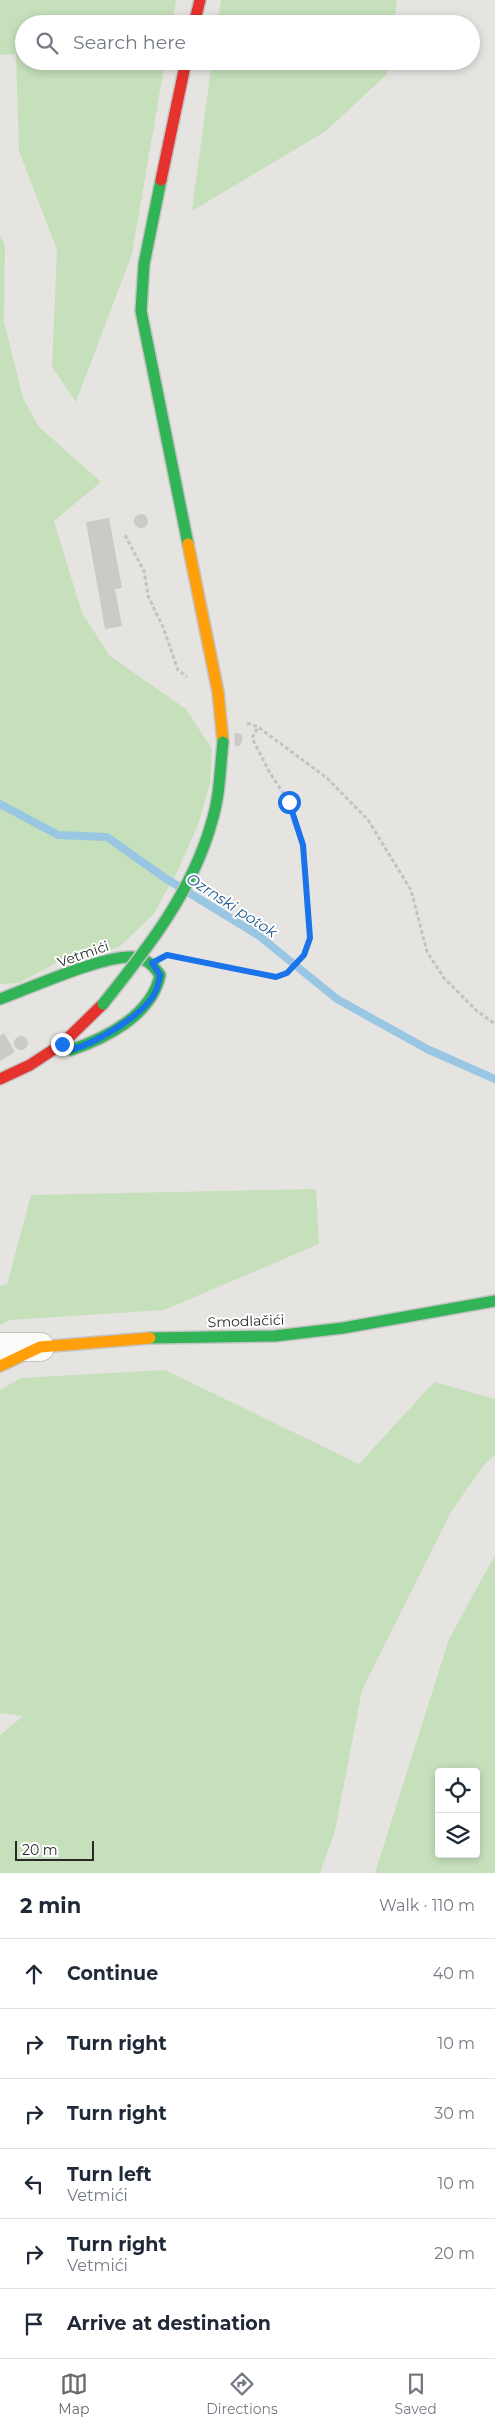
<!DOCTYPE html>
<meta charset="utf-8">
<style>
:root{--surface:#fff;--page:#f2f2f3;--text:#1f2937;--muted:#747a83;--line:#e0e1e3;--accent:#6b6a69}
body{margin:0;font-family:Montserrat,sans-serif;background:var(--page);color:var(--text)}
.controls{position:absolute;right:15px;bottom:15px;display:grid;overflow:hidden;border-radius:5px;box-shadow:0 2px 8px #0003}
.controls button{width:45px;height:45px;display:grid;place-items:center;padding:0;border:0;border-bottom:1px solid var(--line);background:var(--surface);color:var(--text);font:25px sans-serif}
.scale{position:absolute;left:15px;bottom:12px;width:79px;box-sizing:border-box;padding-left:5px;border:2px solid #292929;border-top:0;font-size:14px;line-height:18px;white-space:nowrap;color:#292929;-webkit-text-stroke:4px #fff;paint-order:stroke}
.stop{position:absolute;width:15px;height:15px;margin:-11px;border:4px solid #1a73e8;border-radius:50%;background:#fff}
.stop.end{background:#1a73e8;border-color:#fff;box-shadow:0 1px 5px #0008}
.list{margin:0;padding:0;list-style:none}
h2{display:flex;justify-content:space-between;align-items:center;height:65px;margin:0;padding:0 20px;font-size:21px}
h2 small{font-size:16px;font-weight:400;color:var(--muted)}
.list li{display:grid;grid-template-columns:32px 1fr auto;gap:15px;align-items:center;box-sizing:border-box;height:70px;padding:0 20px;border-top:1px solid var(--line)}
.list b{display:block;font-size:19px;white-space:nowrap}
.list p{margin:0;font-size:16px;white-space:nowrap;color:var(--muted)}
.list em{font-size:16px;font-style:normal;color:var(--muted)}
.icon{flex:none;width:28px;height:28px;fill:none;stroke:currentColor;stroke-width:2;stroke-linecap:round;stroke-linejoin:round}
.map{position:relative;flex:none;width:495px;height:1873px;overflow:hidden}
.search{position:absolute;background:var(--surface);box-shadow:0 2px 8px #0003;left:15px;right:15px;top:15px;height:55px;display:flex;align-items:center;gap:12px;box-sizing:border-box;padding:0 18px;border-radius:28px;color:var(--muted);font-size:19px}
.sheet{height:485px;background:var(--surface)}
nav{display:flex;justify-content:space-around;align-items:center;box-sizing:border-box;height:70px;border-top:1px solid var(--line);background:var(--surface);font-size:14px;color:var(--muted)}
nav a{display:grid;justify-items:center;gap:2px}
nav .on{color:var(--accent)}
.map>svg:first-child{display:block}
.green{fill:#c5e0bb;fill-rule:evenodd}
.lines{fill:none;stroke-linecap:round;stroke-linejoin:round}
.stream{stroke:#98c6e3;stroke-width:8}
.building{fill:#cbcac6}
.street-casing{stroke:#c4c3c4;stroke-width:30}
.fast-casing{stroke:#c4c3c4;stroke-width:14}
.slow-casing{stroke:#c4c3c4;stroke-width:14}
.jam-casing{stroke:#c4c3c4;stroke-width:14}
.path{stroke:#c3c3c2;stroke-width:3;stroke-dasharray:4 2.5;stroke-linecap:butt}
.street{stroke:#fbfbfa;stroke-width:28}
.fast{stroke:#30b455;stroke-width:11}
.slow{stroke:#ff9f0a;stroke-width:11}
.jam{stroke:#e5322d;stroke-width:11}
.fast-bridge-casing{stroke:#c4c3c4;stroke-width:14;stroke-linecap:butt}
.fast-bridge{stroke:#30b455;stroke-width:11}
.route{stroke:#1a73e8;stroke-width:6}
.labels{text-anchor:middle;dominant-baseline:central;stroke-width:4;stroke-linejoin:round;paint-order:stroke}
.street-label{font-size:14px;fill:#292929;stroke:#fff}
.water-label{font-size:15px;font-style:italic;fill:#18568d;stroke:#fff}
</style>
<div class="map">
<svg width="495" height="1873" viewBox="0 0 495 1873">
<rect width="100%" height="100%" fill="#e6e4e0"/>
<path class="green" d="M0 0H176L172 24H24V61H165L132 254 76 402 52 367 57 250 19 151 16 54 0 55Z
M221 0H397L394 24H217Z
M212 61H389L387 74 326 131 192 211Z
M0 235 5 245 4 321 23 398 38 426 101 482 54 521 82 613 110 656 186 709 212 749 210 784 198 825 177 872 153 915 120 946 81 963 74 953 19 983 0 984Z
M316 1189 319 1244 164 1310 10 1320 0 1325V1286L7 1285 31 1195Z
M165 1370 359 1464 434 1382 495 1399V1455L483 1466 451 1512 362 1690 335 1831 320 1873H0V1735L23 1716 0 1713V1390L21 1378Z
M495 1555V1873H375L449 1639ZM439 1772H476V1854H439Z"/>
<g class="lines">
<path class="stream" d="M0 804 58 835 107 837 165 878 258 935 337 999 427 1049 495 1079"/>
</g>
<path class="building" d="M134 521a7 7 0 1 1 14 0a7 7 0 1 1-14 0Z
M109 518 122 588 115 589 122 626 105 629 86 522Z
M234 733 241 734 243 738 240 746H235Z
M4 1033 15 1052 0 1061V1036Z
M14 1043a7 7 0 1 1 14 0a7 7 0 1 1-14 0Z"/>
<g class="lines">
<g class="street-casing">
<path id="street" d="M0 1347H40"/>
</g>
<g class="fast-casing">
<path id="fast" d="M161 180 144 264 141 311 188 544
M0 999C30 988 104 955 132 957 146 958 153 965 160 975 152 1015 106 1038 71 1050L62 1044
M150 1338 275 1336 343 1328 495 1301"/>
</g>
<g class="slow-casing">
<path id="slow" d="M188 544 218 692 223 742
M0 1366 40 1347 150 1338"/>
</g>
<g class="jam-casing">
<path id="jam" d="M194 24 200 0
M161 180 186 61
M0 1079 30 1065 62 1044 103 1004"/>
</g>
<path class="path" d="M125 535 144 571 148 596 163 627 178 670 187 677
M247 723 258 727 327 778 368 820 411 890 427 952 444 978 477 1011 495 1024
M181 958 276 977 287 973 304 955 310 938 303 845 289 802 270 773 252 738 258 727"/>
<use href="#street" class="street"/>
<use href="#fast" class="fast"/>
<use href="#slow" class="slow"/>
<use href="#jam" class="jam"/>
<g class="fast-bridge-casing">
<path id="fast-bridge" d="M103 1004C147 949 193 891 212 821 220 795 220 769 223 742"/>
</g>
<use href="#fast-bridge" class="fast-bridge"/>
</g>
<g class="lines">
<path class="route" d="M62 1044 71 1050C95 1043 147 1014 156 990 158 986 159 980 160 975L152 963 167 955 276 977 287 973 304 955 310 938 303 845 289 802"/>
</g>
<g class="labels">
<g class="street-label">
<text transform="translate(83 954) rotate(-19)">Vetmići</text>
<text transform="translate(246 1321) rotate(-2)">Smodlačići</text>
</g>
<g class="water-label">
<text transform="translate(232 905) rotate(33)">Ozrnski potok</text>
</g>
</g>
</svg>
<div class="controls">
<button><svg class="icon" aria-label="locate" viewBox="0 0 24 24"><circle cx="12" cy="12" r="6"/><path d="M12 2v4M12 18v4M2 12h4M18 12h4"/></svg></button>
<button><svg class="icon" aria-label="layers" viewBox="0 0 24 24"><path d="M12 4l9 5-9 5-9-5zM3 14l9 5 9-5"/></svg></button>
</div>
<div class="scale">20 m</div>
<div class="stop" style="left:289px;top:802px"></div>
<div class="stop end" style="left:62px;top:1044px"></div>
<div class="search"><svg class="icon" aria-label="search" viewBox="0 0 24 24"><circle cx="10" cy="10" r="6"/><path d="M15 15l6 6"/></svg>Search here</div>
</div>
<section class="sheet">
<h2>2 min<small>Walk · 110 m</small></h2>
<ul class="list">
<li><svg class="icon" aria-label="ahead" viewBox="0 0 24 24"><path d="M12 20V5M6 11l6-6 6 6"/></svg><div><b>Continue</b></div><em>40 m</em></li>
<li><svg class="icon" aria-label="right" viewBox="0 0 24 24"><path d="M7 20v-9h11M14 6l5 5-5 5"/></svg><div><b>Turn right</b></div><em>10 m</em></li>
<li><svg class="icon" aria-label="right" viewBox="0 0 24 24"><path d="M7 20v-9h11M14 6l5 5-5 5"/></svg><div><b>Turn right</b></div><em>30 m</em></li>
<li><svg class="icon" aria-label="left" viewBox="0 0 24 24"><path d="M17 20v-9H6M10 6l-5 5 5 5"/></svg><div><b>Turn left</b><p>Vetmići</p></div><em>10 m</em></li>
<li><svg class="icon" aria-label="right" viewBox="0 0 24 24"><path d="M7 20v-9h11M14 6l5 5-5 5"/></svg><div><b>Turn right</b><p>Vetmići</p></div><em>20 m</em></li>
<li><svg class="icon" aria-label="arrive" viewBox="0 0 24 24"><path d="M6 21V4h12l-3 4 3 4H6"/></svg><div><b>Arrive at destination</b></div></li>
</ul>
</section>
<nav>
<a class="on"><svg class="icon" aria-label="map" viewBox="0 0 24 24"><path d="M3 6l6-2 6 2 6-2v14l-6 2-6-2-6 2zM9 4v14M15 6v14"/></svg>Map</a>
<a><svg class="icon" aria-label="directions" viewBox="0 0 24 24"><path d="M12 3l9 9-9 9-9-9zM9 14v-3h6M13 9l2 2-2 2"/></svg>Directions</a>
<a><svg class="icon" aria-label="saved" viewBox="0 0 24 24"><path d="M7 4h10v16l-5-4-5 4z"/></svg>Saved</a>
</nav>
